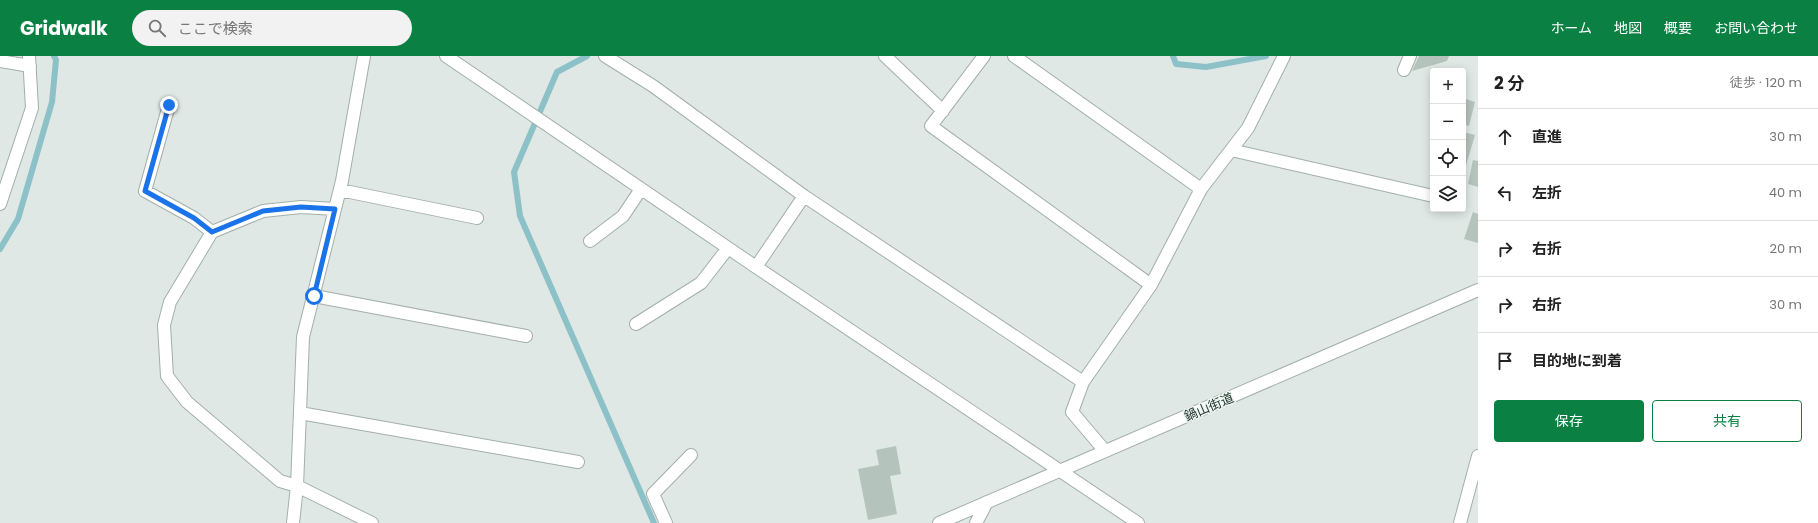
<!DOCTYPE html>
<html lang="ja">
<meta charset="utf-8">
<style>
:root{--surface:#fff;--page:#f2f2f2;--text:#222;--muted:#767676;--line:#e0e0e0;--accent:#0b8043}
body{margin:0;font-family:Poppins,"Noto Sans JP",sans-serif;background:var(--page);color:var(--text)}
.controls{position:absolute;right:12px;top:12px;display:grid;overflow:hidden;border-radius:4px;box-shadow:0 2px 10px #0003}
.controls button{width:36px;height:36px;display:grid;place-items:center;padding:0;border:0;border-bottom:1px solid var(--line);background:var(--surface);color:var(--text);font:20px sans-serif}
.stop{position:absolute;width:12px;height:12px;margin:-9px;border:3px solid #1a73e8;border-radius:50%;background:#fff}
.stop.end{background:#1a73e8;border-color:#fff;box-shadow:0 1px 4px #0008}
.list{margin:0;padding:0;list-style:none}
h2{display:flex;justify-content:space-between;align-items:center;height:52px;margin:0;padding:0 16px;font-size:17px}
h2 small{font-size:13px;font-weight:400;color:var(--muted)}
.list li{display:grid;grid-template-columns:26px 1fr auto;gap:12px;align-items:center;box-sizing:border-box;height:56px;padding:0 16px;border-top:1px solid var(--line)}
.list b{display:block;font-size:15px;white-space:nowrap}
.list em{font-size:13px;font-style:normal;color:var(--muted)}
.actions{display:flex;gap:8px;padding:12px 16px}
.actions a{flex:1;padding:9px 0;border:1px solid var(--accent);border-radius:4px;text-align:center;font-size:14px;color:var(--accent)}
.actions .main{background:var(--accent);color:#fff}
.icon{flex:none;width:22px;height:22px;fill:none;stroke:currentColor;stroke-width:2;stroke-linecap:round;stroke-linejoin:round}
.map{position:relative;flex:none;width:1478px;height:467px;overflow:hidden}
header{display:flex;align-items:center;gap:24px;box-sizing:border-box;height:56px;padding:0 20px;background:var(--accent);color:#fff}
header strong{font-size:19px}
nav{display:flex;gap:22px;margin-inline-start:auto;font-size:14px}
.search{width:280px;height:36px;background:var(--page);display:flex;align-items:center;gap:10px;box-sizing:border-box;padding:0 14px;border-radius:22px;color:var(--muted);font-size:15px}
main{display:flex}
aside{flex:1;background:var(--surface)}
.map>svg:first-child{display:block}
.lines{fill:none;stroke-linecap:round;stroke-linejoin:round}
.stream{stroke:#8dc1c8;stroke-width:6}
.building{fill:#b5c3bd}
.minor-casing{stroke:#a3afaa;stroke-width:14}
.minor{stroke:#fff;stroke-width:12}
.route{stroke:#1a73e8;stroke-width:5}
.labels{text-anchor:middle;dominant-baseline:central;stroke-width:3;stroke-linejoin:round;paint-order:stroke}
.street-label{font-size:13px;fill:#223630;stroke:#eff6f2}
</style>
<header>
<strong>Gridwalk</strong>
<div class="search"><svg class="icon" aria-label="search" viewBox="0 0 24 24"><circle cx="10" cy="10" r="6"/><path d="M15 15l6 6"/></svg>ここで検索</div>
<nav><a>ホーム</a><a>地図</a><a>概要</a><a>お問い合わせ</a></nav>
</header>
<main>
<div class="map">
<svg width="1478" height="467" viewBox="0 0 1478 467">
<rect width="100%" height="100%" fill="#dfe8e4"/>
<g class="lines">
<path class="stream" d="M587 0 557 16 514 116 520 160 654 467
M1173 0 1176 8 1206 11 1266 0
M0 193 18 163 52 46 56 4 54 0"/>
</g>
<path class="building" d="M1419 0H1449L1447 5 1412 15Z
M1463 42 1475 46 1469 70 1463 68Z
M1463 76 1475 79 1464 116 1463 115Z
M1473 104 1478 105V131L1468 128Z
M1473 156 1478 158V187L1464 183Z
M896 390 901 418 890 420 897 458 868 464 858 413 879 409 876 394Z"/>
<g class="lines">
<g class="minor-casing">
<path id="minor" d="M446 0 756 211 1138 467
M605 0 653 30 804 140 756 211
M885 0 943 55
M984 0 931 70 1151 229 1083 326 1072 356 1105 395
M1014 0 1201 133
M0 5 30 10
M1404 14 1410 0
M169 49 145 135 194 162 212 176
M1231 94 1433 140
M340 134 477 162
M804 140 1083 326
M0 148 32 52 29 0
M335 153 301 151 263 155 212 176 170 246 164 269 167 320 187 346 280 425 297 430 372 467
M590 185 623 160 641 133
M1151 229 1201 133 1248 72 1284 0
M314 240 526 280
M636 268 701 227 728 192
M300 357 578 406
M293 467 297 430 303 281 342 125 364 0
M666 467 653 438 691 399
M939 467 1478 234
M976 467 987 446
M1460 467 1478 400"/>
</g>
<use href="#minor" class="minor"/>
</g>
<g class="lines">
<path class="route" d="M169 49 145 135 194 162 212 176 263 155 301 151 335 153 314 240"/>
</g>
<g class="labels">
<g class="street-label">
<text transform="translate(1209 351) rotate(-23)">鍋山街道</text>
</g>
</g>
</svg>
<div class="controls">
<button>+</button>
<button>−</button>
<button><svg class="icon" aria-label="locate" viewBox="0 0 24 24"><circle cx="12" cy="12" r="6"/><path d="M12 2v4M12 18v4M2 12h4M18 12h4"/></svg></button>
<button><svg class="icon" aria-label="layers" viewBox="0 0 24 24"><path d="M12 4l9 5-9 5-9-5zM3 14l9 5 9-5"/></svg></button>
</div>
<div class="stop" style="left:314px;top:240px"></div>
<div class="stop end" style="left:169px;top:49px"></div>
</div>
<aside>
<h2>2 分<small>徒歩 · 120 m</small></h2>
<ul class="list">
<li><svg class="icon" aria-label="ahead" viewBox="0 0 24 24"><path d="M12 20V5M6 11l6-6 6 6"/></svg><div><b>直進</b></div><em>30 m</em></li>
<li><svg class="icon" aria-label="left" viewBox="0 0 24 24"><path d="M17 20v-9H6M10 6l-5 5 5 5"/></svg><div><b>左折</b></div><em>40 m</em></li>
<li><svg class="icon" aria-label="right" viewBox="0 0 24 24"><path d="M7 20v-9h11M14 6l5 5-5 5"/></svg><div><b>右折</b></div><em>20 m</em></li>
<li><svg class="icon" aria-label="right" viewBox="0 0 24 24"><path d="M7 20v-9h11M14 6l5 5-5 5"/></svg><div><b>右折</b></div><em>30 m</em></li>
<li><svg class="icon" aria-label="arrive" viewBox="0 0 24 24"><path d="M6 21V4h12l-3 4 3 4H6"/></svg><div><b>目的地に到着</b></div></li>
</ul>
<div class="actions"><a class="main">保存</a><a>共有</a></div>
</aside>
</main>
